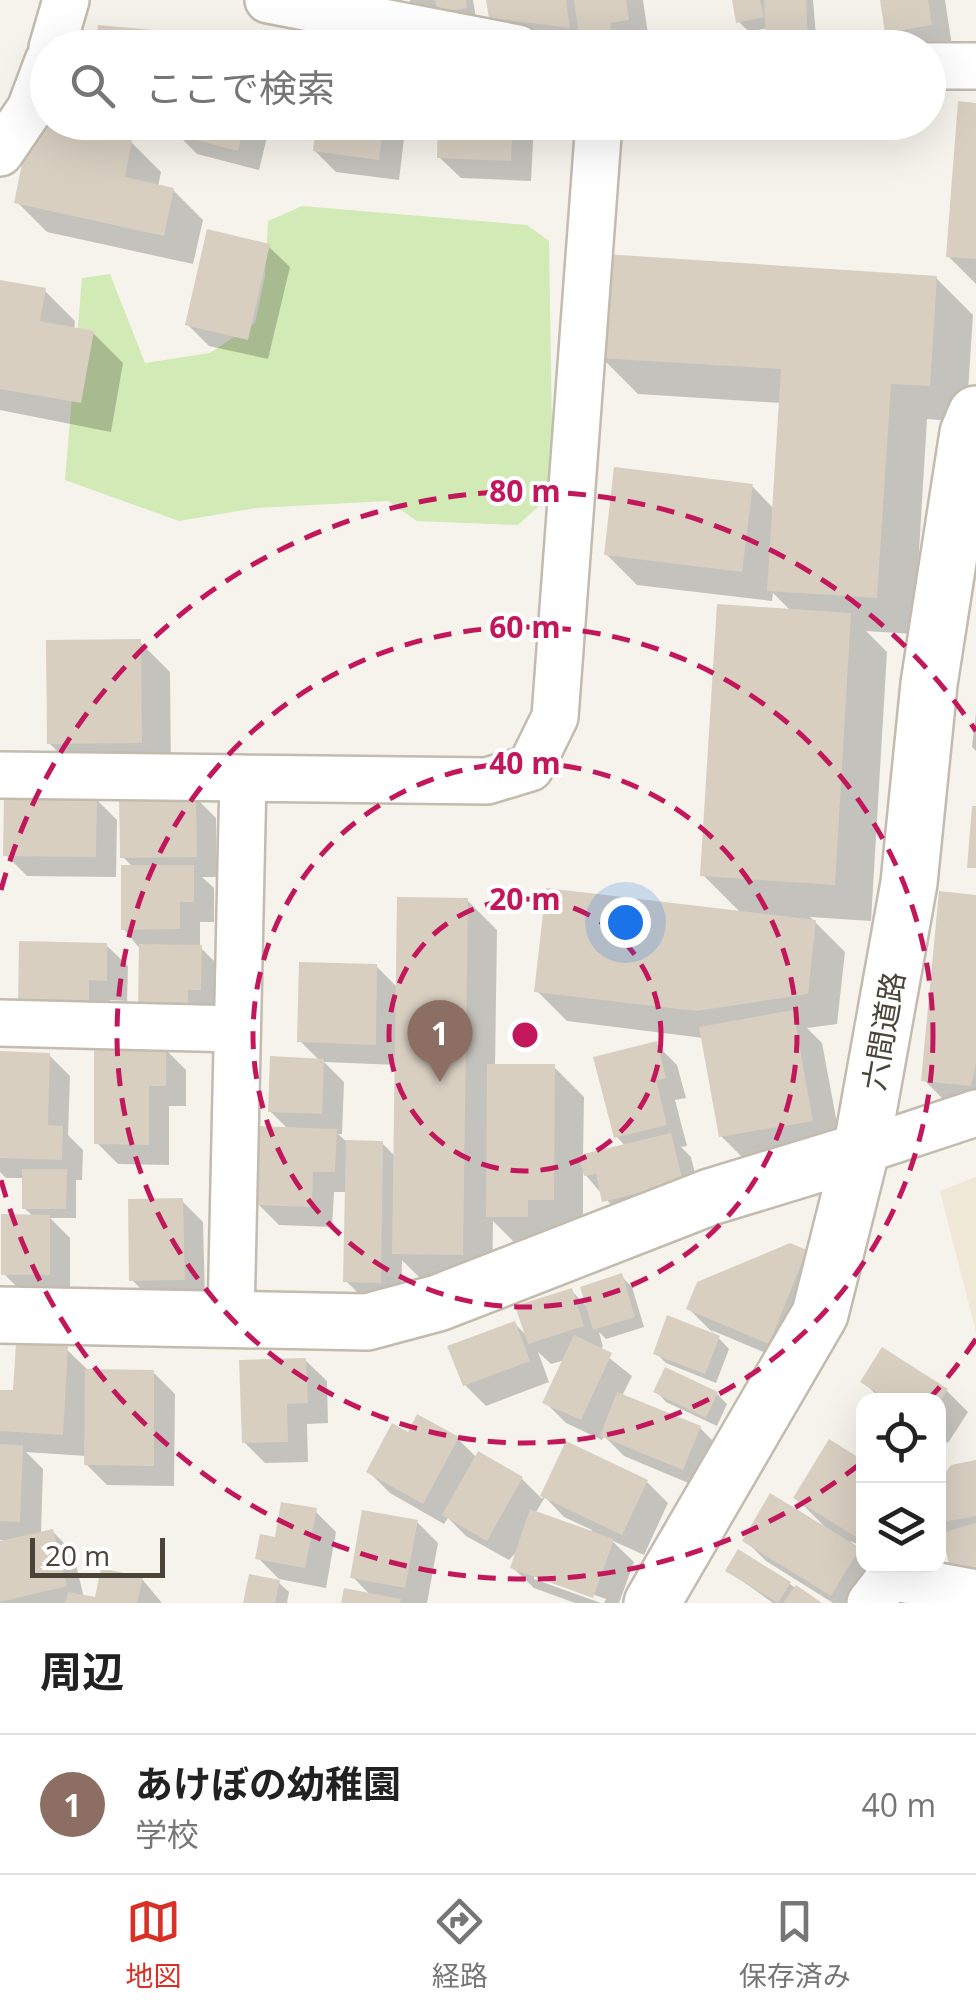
<!DOCTYPE html>
<html lang="ja">
<meta charset="utf-8">
<style>
:root{--surface:#fff;--page:#f6f6f6;--text:#222;--muted:#767676;--line:#e0e0e0;--accent:#d93025}
body{margin:0;font-family:"Open Sans","Noto Sans JP",sans-serif;background:var(--page);color:var(--text)}
.controls{position:absolute;right:30px;bottom:30px;display:grid;overflow:hidden;border-radius:20px;box-shadow:0 10px 40px #0002}
.controls button{width:90px;height:90px;display:grid;place-items:center;padding:0;border:0;border-bottom:2px solid var(--line);background:var(--surface);color:var(--text);font:50px sans-serif}
.scale{position:absolute;left:30px;bottom:25px;width:135px;box-sizing:border-box;padding-left:10px;border:5px solid #4b4439;border-top:0;font-size:28px;line-height:35px;white-space:nowrap;color:#4b4439;-webkit-text-stroke:8px #fff;paint-order:stroke}
.you{position:absolute;left:625px;top:922px;width:35px;height:35px;margin:-25px;border:8px solid #fff;border-radius:50%;background:#1a73e8;box-shadow:0 0 0 15px #1a73e833}
.badge{display:grid;place-items:center;width:65px;height:65px;border-radius:50%;background:var(--accent);color:#fff;font-size:32px;font-weight:700}
.pin{position:absolute;translate:-50% -82px;filter:drop-shadow(0 2px 5px #0008)}
.pin::after{content:'';position:absolute;top:52px;width:35px;height:30px;background:inherit;clip-path:polygon(0 0,100% 0,50% 100%)}
.list{margin:0;padding:0;list-style:none}
h2{display:flex;justify-content:space-between;align-items:center;height:130px;margin:0;padding:0 40px;font-size:42px}
h2 small{font-size:32px;font-weight:400;color:var(--muted)}
.list li{display:grid;grid-template-columns:65px 1fr auto;gap:30px;align-items:center;box-sizing:border-box;height:140px;padding:0 40px;border-top:2px solid var(--line)}
.list b{display:block;font-size:38px;white-space:nowrap}
.list p{margin:0;font-size:32px;white-space:nowrap;color:var(--muted)}
.list em{font-size:32px;font-style:normal;color:var(--muted)}
.icon{flex:none;width:55px;height:55px;fill:none;stroke:currentColor;stroke-width:2;stroke-linecap:round;stroke-linejoin:round}
.map{position:relative;flex:none;width:976px;height:1603px;overflow:hidden}
.search{position:absolute;background:var(--surface);box-shadow:0 10px 40px #0002;left:30px;right:30px;top:30px;height:110px;display:flex;align-items:center;gap:25px;box-sizing:border-box;padding:0 35px;border-radius:55px;color:var(--muted);font-size:38px}
.sheet{height:270px;background:var(--surface)}
nav{display:flex;justify-content:space-around;align-items:center;box-sizing:border-box;height:140px;border-top:2px solid var(--line);background:var(--surface);font-size:28px;color:var(--muted)}
nav a{display:grid;justify-items:center;gap:5px}
nav .on{color:var(--accent)}
.map>svg:first-child{display:block}
.education{fill:#efe8d6}
.green{fill:#d2eab5}
.shadow{fill:#0003;fill-rule:evenodd}
.building{fill:#d8cfc1}
.lines{fill:none;stroke-linecap:round;stroke-linejoin:round}
.minor-casing{stroke:#c2bbae;stroke-width:50}
.tertiary-casing{stroke:#c2bbae;stroke-width:60}
.minor{stroke:#fff;stroke-width:45}
.tertiary{stroke:#fff;stroke-width:55}
.ring{fill:none;stroke:#c2185b;stroke-width:5;stroke-dasharray:18 12}
.labels{text-anchor:middle;dominant-baseline:central;stroke-width:8;stroke-linejoin:round;paint-order:stroke}
.street-label{font-size:30px;fill:#4b4439;stroke:#fff}
.centre{fill:#c2185b;stroke:#fff;stroke-width:5}
.ring-label{font-size:30px;text-anchor:middle;font-weight:bold;fill:#c2185b;stroke:#fff;stroke-width:8;stroke-linejoin:round;paint-order:stroke}
</style>
<div class="map">
<svg width="976" height="1603" viewBox="0 0 976 1603">
<rect width="100%" height="100%" fill="#f6f3ec"/>
<path class="education" d="M976 1177V1332L940 1191Z"/>
<path class="green" d="M302 206 527 225 549 241 553 493 518 525 417 521 388 501 256 508 179 521 65 480 82 278 110 274 145 363 210 353 255 323 265 276 268 221Z"/>
<path class="shadow" d="M410 0H473L476 18 410 5Z
M489 0H643L649 41 629 43 630 48H584L513 38 491 17Z
M734 0H813L817 48H773L768 28 749 32 739 22Z
M882 0H945L952 46 904 48 887 31Z
M176 34 189 48H99Z
M976 105V284L948 256Z
M106 122H253L267 137 259 170 197 154 179 136 115 132Z
M319 122H406L399 180 336 172 315 151Z
M441 122H534L531 181 461 178 439 157Z
M131 142 161 172 158 187 173 190 203 220 193 264 47 232 17 202Z
M268 246 290 267 268 359 209 346 188 325Z
M936 278 973 315 966 422 927 419 914 634 866 631 887 652 871 921 810 917 845 952 837 1024 807 1028 822 1043 842 1150 751 1166 721 1136 703 1038 567 1021 537 991 741 913 703 875 791 611 773 593 772 601 637 585 607 555 752 486 774 509 781 403 638 394 601 357Z
M0 282 45 291 75 321 74 330 93 333 123 363 111 432 0 410Z
M140 642 170 672 171 772 79 773 49 743Z
M976 713V751L972 747Z
M195 797 216 818 217 877H202L214 888V922H200V947L222 969 221 1011 208 1033 124 929 134 868 123 857Z
M96 799 117 820 116 877 27 876 6 855Z
M976 898V1112L954 1110 924 1080Z
M467 900 497 930 495 1067H554L584 1097 583 1157 626 1147 617 1137 656 1044 677 1065 686 1098 675 1100 687 1146 681 1147 691 1157 702 1203 626 1222 583 1172V1229L518 1246 493 1221 492 1284 425 1283 402 1260 401 1303 367 1302 346 1281 347 1192H334L332 1227 279 1225 258 1204 289 1130 270 1111 320 1061 300 1041 376 966 398 988ZM324 1062 397 1065 396 1157 382 1143 347 1142 338 1134H342L344 1082Z
M106 945 128 966 127 1001 110 1000 109 1033 42 1032Z
M165 1049 186 1070V1106H169V1165L118 1164 97 1143Z
M0 1054 49 1055 70 1076 68 1135 83 1150 82 1180H76V1218H50L70 1238V1295H25L4 1274 34 1217 24 1208 25 1178H6L0 1172Z
M182 1201 203 1222 205 1300 153 1301 132 1280Z
M806 1252 827 1273 790 1363 711 1330 729 1349 716 1383 666 1363 656 1353 718 1338 689 1309Z
M621 1276 632 1287 644 1327 606 1339 599 1332 603 1347 598 1349 632 1376 622 1396 700 1428 721 1449 705 1490 624 1456 604 1436 602 1440 566 1423 545 1402 565 1360 551 1364 538 1352 549 1382 486 1406 465 1385 515 1324 528 1337 571 1290 589 1309Z
M66 1349 88 1370 153 1372 175 1394 174 1486 107 1485 86 1464V1456L26 1452 43 1469 41 1534 52 1531 73 1552 84 1598 97 1600 142 1579 162 1603H0V1544L5 1541 0 1540V1392L15 1393Z
M305 1360 327 1381 328 1423 307 1424 308 1462 265 1463 244 1442Z
M863 1382 947 1391 968 1412 948 1443 938 1438V1400H882Z
M656 1391 717 1394 727 1404 717 1426 666 1402Z
M418 1417 458 1439 477 1458 479 1455 522 1479 542 1499 567 1444 647 1482 668 1503 644 1555 611 1540 634 1562 619 1603H604L606 1599 534 1574V1579L601 1603H575L534 1588 512 1567 519 1549 509 1560 466 1536 448 1518 444 1524 390 1493 369 1472 409 1435ZM545 1497 564 1517 592 1530 590 1533 535 1514Z
M976 1462V1600L938 1537V1487Z
M864 1464V1547L850 1541 864 1555V1566H874L860 1603H833L766 1561 745 1540 825 1527 796 1498Z
M315 1511 336 1532 326 1588 279 1579 258 1558Z
M417 1522 438 1543 427 1603H344L371 1596 353 1577Z
M728 1571 790 1584 817 1603H773Z
M278 1582 289 1592 287 1603H246Z"/>
<path class="building" d="M435 0H466L467 8 438 13Z
M486 0H566L570 28 489 18Z
M574 0H626L629 20 610 23 612 37 580 42Z
M732 0H760L764 17 736 23Z
M764 0H806L808 42 766 44Z
M880 0H928L932 25 885 33Z
M98 25 177 32 176 48H96Z
M958 101 976 103V259L946 257Z
M45 122 132 140 125 177 174 188 164 236 14 203 24 154Z
M176 122H245L238 151 173 134Z
M316 122H384L379 160 313 151Z
M438 122H513L511 161 437 158Z
M207 229 270 244 248 340 185 325Z
M605 254 937 276 930 386 891 384 877 598 767 591 781 369 599 358Z
M0 280 46 288 40 321 94 331 81 403 0 389Z
M614 467 753 484 742 572 604 555Z
M717 604 851 613 835 885 700 876Z
M141 639 142 743 47 744 46 640Z
M196 795 197 857 120 858 119 796Z
M4 796 97 797 96 857 3 856Z
M972 806H976V868H967Z
M121 865H194V902H180V929L121 930Z
M546 888 816 920 808 994 696 1011 534 992Z
M939 891 976 895V1063L971 1086 921 1081Z
M397 897 468 898 463 1255 392 1254Z
M19 941 107 943V981L89 980V1013L18 1012Z
M139 944 202 945 201 990H188V1013L138 1012Z
M299 962 377 964 376 1045 297 1042Z
M793 1010 813 1121 719 1137 699 1027Z
M657 1041 666 1078 656 1080 667 1125 614 1138 593 1057Z
M94 1047H166V1086H149V1145L94 1144Z
M0 1051 50 1053 48 1125 63 1126 62 1160 0 1158Z
M270 1056 324 1059 322 1114 268 1112Z
M487 1064H555L554 1200H528V1217H486Z
M258 1126 337 1129 335 1172H313L312 1207 255 1205Z
M671 1133 683 1182 602 1202 596 1174 584 1176 579 1155Z
M346 1140 383 1141 381 1283 343 1282Z
M22 1169H67L66 1209H22Z
M183 1198 185 1280 129 1281 128 1199Z
M1 1214 50 1215V1275H1Z
M790 1243 807 1250 769 1344 686 1309 697 1282Z
M622 1273 635 1317 593 1330 580 1287Z
M572 1288 584 1326 528 1344 515 1306Z
M667 1315 720 1336 705 1374 653 1354Z
M515 1321 530 1361 463 1386 447 1346Z
M574 1335 612 1353 581 1420 542 1403Z
M16 1343 68 1346 63 1435 0 1431V1390H13Z
M882 1347 948 1389 941 1400H889L860 1382Z
M306 1358 308 1403 287 1404 288 1442 242 1443 239 1360Z
M665 1367 718 1392 706 1418 653 1392Z
M85 1369 154 1370V1466L84 1465Z
M617 1392 701 1426 683 1470 600 1436Z
M417 1414 459 1437 423 1504 366 1472 392 1423 408 1432Z
M829 1439 864 1461 861 1540 793 1498Z
M566 1441 648 1480 622 1535 540 1496Z
M0 1444 23 1445 20 1522 0 1521Z
M478 1451 523 1477 487 1541 442 1515Z
M976 1460V1516L938 1523V1482L951 1465Z
M770 1493 860 1548 831 1596 742 1541Z
M281 1502 317 1508 305 1568 255 1559 260 1534 275 1537Z
M530 1509 614 1539 593 1598 510 1568Z
M362 1510 418 1520 405 1588 350 1578Z
M976 1523V1575L954 1581 941 1533Z
M53 1529 67 1586 0 1602V1541Z
M738 1549 791 1582 778 1603 725 1571Z
M101 1568 143 1577 137 1603H65L68 1592 95 1597Z
M249 1574 280 1580 275 1603H243Z
M796 1585 822 1603H783Z
M344 1588 401 1599 400 1603H341Z"/>
<g class="lines">
<g class="minor-casing">
<path id="minor" d="M268 0 518 48
M52 48 66 0
M928 66H976
M0 153 30 109 48 61
M0 775 243 778 231 1319
M243 778 487 781 530 768 555 717 599 122
M0 1023 237 1029
M861 1151 976 1113
M870 1603 890 1577 976 1593"/>
</g>
<g class="tertiary-casing">
<path id="tertiary" d="M0 1315 367 1322 438 1303 710 1197 861 1151
M652 1603 820 1314 861 1151 909 883 929 684 968 433 976 414"/>
</g>
<use href="#minor" class="minor"/>
<use href="#tertiary" class="tertiary"/>
</g>
<g class="ring">
<circle cx="525" cy="1035" r="136"/>
<circle cx="525" cy="1035" r="272"/>
<circle cx="525" cy="1035" r="408"/>
<path d="M976 1339A544 544 0 0 1 929 1399M860 1464A544 544 0 0 1 1 1180M1 890A544 544 0 0 1 976 731"/>
</g>
<g class="labels">
<g class="street-label">
<text transform="translate(883 1031) rotate(-80)">六間道路</text>
</g>
</g>
<circle cx="525" cy="1035" r="15" class="centre"/>
<g class="ring-label">
<text x="525" y="502">80 m</text>
<text x="525" y="638">60 m</text>
<text x="525" y="774">40 m</text>
<text x="525" y="910">20 m</text>
</g>
</svg>
<div class="controls">
<button><svg class="icon" aria-label="locate" viewBox="0 0 24 24"><circle cx="12" cy="12" r="6"/><path d="M12 2v4M12 18v4M2 12h4M18 12h4"/></svg></button>
<button><svg class="icon" aria-label="layers" viewBox="0 0 24 24"><path d="M12 4l9 5-9 5-9-5zM3 14l9 5 9-5"/></svg></button>
</div>
<div class="scale">20 m</div>
<div class="you"></div>
<div class="pin badge" style="left:440px;top:1082px;background:#8d6e63">1</div>
<div class="search"><svg class="icon" aria-label="search" viewBox="0 0 24 24"><circle cx="10" cy="10" r="6"/><path d="M15 15l6 6"/></svg>ここで検索</div>
</div>
<section class="sheet">
<h2>周辺<small></small></h2>
<ul class="list">
<li><span class="badge" style="background:#8d6e63">1</span><div><b>あけぼの幼稚園</b><p>学校</p></div><em>40 m</em></li>
</ul>
</section>
<nav>
<a class="on"><svg class="icon" aria-label="map" viewBox="0 0 24 24"><path d="M3 6l6-2 6 2 6-2v14l-6 2-6-2-6 2zM9 4v14M15 6v14"/></svg>地図</a>
<a><svg class="icon" aria-label="directions" viewBox="0 0 24 24"><path d="M12 3l9 9-9 9-9-9zM9 14v-3h6M13 9l2 2-2 2"/></svg>経路</a>
<a><svg class="icon" aria-label="saved" viewBox="0 0 24 24"><path d="M7 4h10v16l-5-4-5 4z"/></svg>保存済み</a>
</nav>
